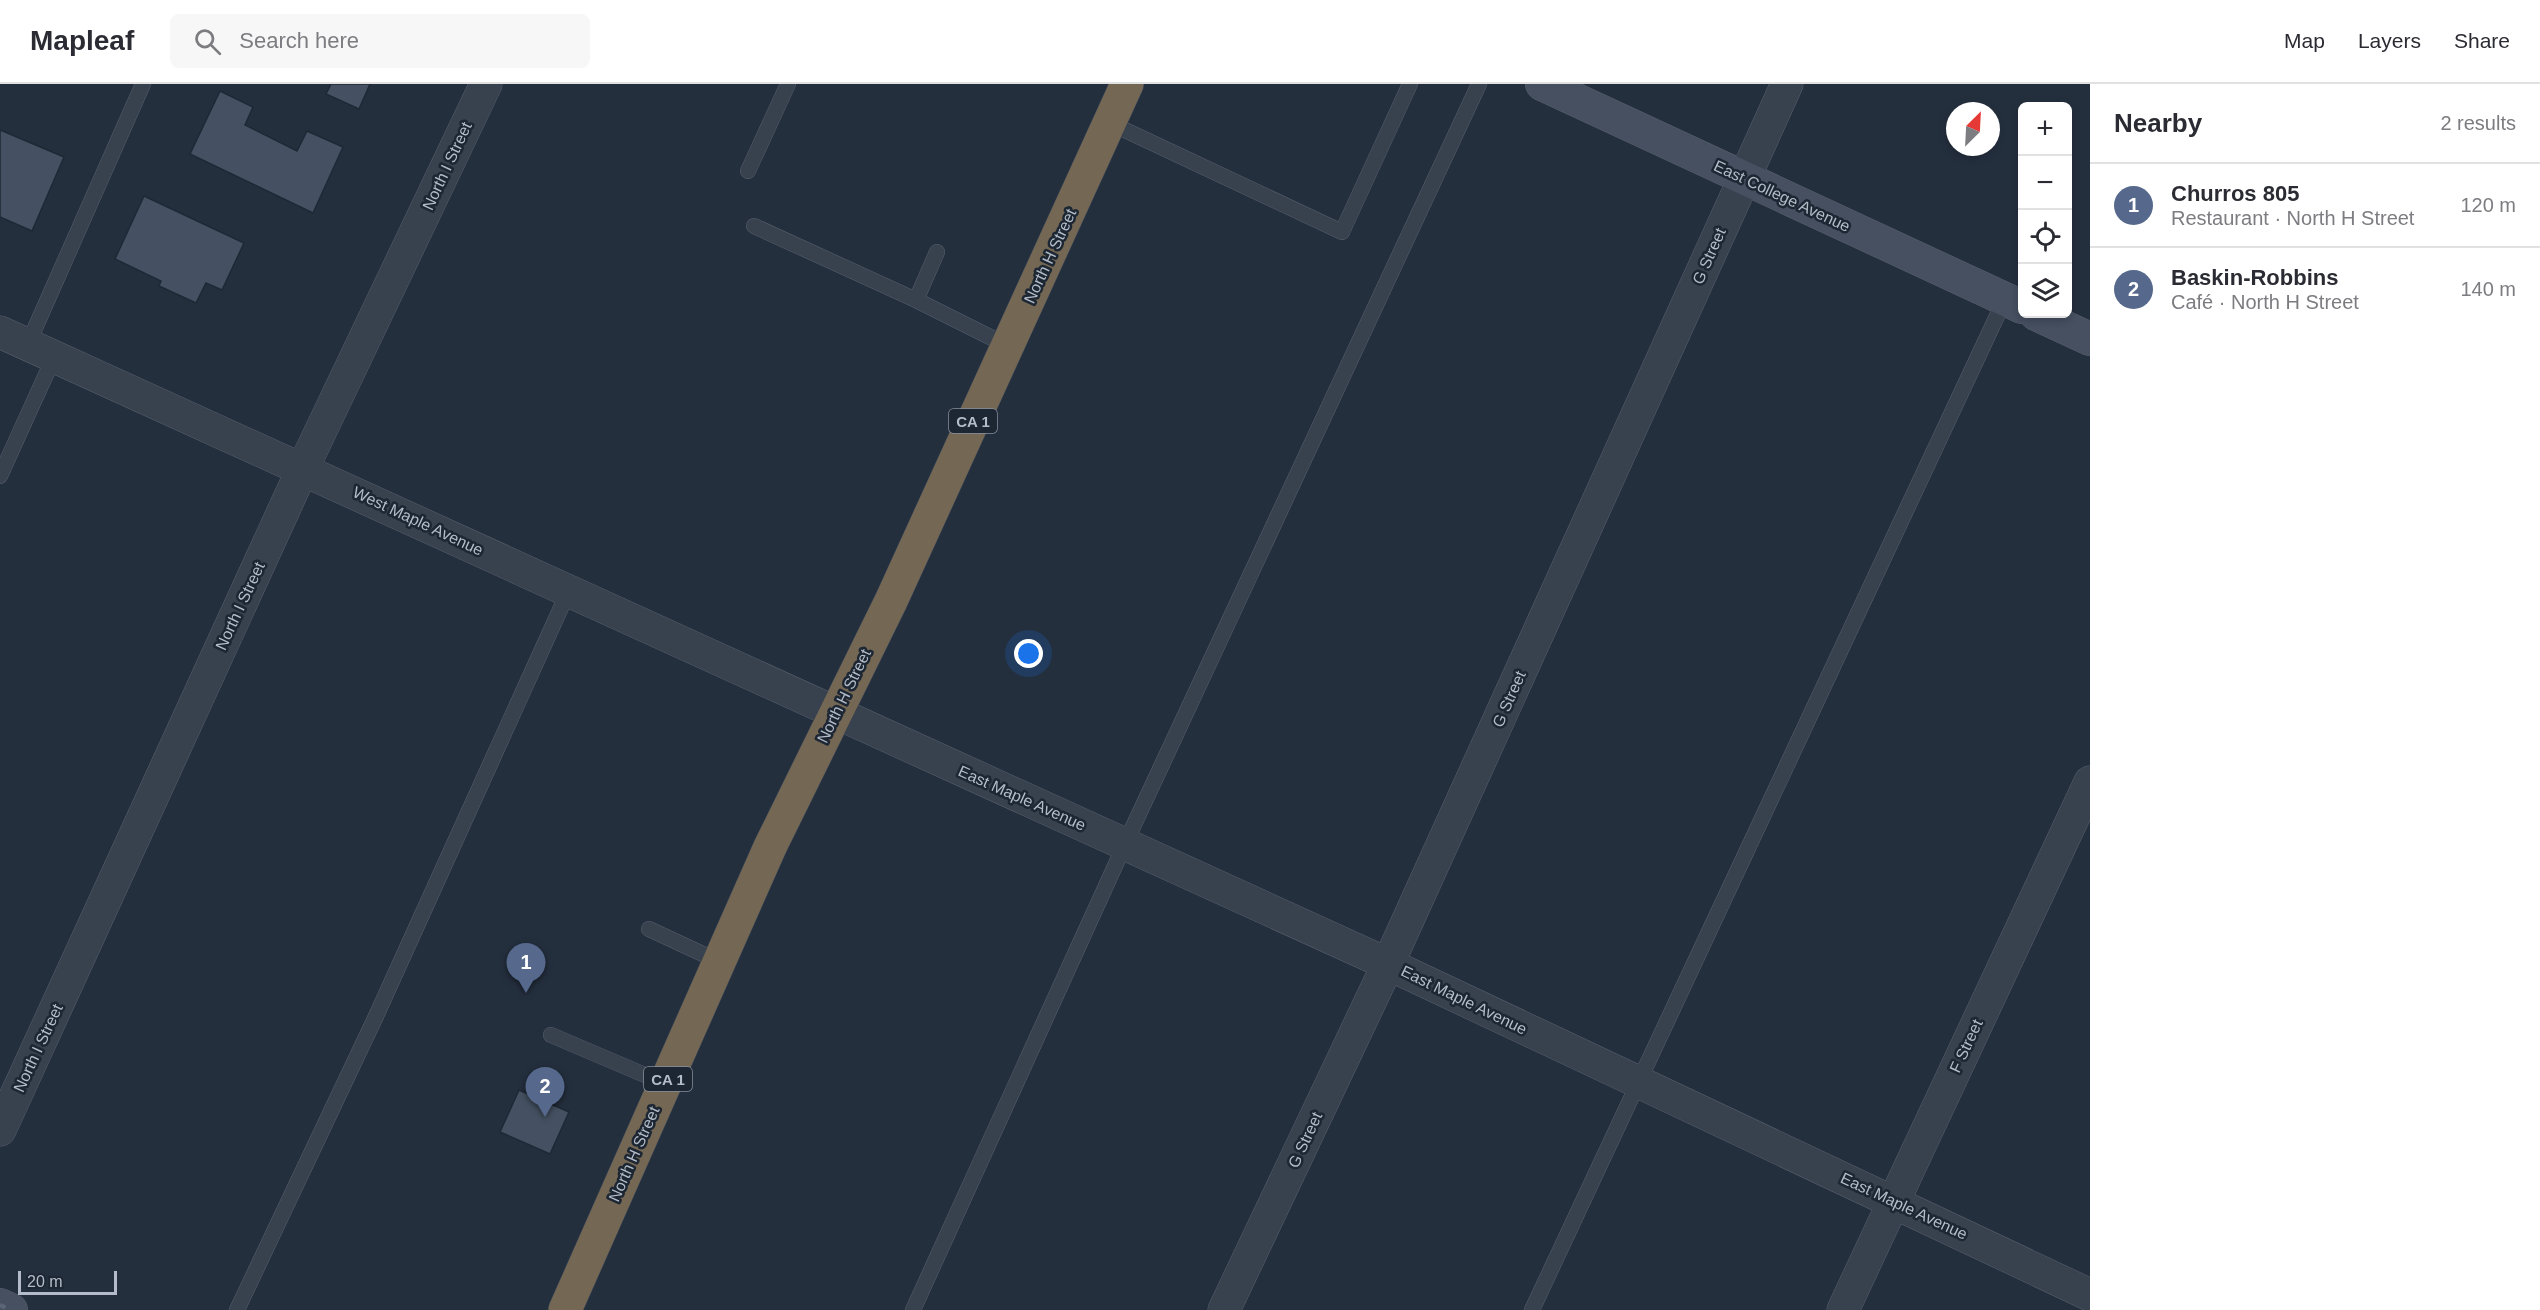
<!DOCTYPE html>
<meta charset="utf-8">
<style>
:root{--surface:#fff;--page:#f7f7f7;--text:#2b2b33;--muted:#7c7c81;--line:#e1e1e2;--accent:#56698c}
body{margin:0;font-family:Helvetica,sans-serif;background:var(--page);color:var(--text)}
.controls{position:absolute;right:18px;top:18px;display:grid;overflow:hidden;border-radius:9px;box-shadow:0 3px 9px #0003}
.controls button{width:54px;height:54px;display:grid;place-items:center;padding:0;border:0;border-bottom:2px solid var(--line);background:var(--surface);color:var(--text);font:30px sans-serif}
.compass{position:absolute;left:1946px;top:18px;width:54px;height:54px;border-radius:50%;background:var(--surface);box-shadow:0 3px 9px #0003;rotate:24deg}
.scale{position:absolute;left:18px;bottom:15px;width:99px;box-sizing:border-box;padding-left:6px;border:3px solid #b4bcc9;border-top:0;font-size:16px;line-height:21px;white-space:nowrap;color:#b4bcc9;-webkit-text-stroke:4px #1d2633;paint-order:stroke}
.you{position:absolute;left:1029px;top:570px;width:21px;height:21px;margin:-15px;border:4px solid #fff;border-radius:50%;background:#1a73e8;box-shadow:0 0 0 9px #1a73e833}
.badge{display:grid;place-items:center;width:39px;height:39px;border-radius:50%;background:var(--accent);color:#fff;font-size:20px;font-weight:700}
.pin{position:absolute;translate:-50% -50px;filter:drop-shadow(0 2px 3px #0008)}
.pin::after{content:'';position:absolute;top:32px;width:21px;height:18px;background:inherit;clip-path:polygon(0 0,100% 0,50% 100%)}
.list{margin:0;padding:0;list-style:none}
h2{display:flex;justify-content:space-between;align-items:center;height:78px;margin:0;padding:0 24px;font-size:26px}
h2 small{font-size:20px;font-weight:400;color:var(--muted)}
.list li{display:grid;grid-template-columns:39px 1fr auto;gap:18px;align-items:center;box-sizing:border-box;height:84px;padding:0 24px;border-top:2px solid var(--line)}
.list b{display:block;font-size:22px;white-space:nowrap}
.list p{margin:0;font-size:20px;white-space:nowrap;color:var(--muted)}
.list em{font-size:20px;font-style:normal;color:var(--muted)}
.icon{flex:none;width:33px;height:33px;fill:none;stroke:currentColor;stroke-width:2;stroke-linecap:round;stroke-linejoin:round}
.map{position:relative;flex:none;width:2090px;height:1226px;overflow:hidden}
header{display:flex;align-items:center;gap:36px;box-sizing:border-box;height:84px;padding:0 30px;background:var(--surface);border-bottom:2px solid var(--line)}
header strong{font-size:28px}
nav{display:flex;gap:33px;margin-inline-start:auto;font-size:21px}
.search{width:420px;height:54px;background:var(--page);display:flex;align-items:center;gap:15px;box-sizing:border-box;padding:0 21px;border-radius:9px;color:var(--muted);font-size:22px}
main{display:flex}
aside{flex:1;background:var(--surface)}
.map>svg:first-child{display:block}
.building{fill:#455162;stroke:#1f2835;stroke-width:1.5}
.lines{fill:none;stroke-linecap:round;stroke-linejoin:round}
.lane-casing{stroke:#565f6c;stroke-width:16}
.street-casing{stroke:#565f6c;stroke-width:33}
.secondary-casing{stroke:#565f6c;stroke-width:34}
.highway-casing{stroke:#434c59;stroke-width:34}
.lane{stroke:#38414e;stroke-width:15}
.street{stroke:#38414e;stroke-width:32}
.secondary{stroke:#465061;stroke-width:33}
.highway{stroke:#746855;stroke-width:33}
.rail{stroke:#5a6575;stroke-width:4.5;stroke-dasharray:6 6;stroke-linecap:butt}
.labels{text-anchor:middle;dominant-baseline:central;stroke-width:5;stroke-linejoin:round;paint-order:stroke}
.shield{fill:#1d2633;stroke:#878f9c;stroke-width:1.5}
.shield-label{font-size:15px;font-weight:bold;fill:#b4bcc9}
.street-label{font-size:16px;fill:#b4bcc9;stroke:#1d2633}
</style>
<header>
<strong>Mapleaf</strong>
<div class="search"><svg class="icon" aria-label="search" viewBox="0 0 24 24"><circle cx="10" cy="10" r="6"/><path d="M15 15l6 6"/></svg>Search here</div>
<nav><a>Map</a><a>Layers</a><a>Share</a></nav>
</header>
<main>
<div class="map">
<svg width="2090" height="1226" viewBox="0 0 2090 1226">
<rect width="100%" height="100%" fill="#242f3e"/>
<path class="building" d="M331 0H370L359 25 326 10Z
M220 7 253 23 245 41 297 67 307 47 343 63 313 129 190 70Z
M0 46 64 73 32 147 0 133Z
M144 112 244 159 222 206 206 199 196 219 159 202 161 197 115 175Z
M519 1006 569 1028 550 1070 500 1048Z"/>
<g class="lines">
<g class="lane-casing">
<path id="lane" d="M1110 39 1342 148 1410 0
M748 87 788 0
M754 142 916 216 937 168
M916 216 1008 262
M28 260 143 0
M0 392 54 273
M649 845 720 878
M551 951 666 1000
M237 1226 377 930 569 506
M913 1226 1125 760 1479 0
M1532 1226 2005 215"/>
</g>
<g class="street-casing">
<path id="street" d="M0 248 1388 880 2090 1211
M0 1046 303 384 486 0
M1224 1226 1388 880 1787 0
M1843 1226 2090 698"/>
</g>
<g class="secondary-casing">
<path id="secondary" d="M1542 0 2022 223
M2036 230 2090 255
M0 1221 11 1226"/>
</g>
<g class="highway-casing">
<path id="highway" d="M565 1226 770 763 891 517 1127 0"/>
</g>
<use href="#lane" class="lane"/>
<use href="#street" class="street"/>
<use href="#secondary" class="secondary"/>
<use href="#highway" class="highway"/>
<path class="rail" d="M0 1221 11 1226"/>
</g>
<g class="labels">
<g class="shield">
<rect x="949" y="325" width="48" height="24" rx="4.5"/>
<rect x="644" y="983" width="48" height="24" rx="4.5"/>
</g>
<g class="shield-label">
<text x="973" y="337">CA 1</text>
<text x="668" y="995">CA 1</text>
</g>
<g class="street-label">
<text transform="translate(447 82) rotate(-65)">North I Street</text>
<text transform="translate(1782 112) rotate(25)">East College Avenue</text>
<text transform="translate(1050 172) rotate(-65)">North H Street</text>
<text transform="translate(1709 172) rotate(-66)">G Street</text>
<text transform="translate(418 437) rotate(25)">West Maple Avenue</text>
<text transform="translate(240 522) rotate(-65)">North I Street</text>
<text transform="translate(844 612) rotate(-64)">North H Street</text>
<text transform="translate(1509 615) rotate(-66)">G Street</text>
<text transform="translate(1022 714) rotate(24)">East Maple Avenue</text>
<text transform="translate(1464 916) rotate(26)">East Maple Avenue</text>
<text transform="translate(1966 962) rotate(-65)">F Street</text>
<text transform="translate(38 964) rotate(-65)">North I Street</text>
<text transform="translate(1305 1056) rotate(-65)">G Street</text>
<text transform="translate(634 1070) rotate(-66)">North H Street</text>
<text transform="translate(1904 1122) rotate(25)">East Maple Avenue</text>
</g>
</g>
</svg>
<div class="controls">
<button>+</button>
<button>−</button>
<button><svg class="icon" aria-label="locate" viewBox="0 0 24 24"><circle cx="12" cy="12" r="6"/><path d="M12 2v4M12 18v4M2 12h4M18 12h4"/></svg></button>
<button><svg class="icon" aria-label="layers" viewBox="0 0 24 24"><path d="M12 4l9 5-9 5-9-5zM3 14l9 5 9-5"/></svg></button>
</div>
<svg class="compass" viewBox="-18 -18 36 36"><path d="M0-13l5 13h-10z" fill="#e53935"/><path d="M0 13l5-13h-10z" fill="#7c7c81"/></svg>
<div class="scale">20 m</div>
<div class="you"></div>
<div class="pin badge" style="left:526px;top:909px">1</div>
<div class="pin badge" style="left:545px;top:1033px">2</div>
</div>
<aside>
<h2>Nearby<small>2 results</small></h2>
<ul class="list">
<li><span class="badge">1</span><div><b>Churros 805</b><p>Restaurant · North H Street</p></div><em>120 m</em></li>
<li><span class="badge">2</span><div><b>Baskin-Robbins</b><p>Café · North H Street</p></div><em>140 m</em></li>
</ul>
</aside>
</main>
